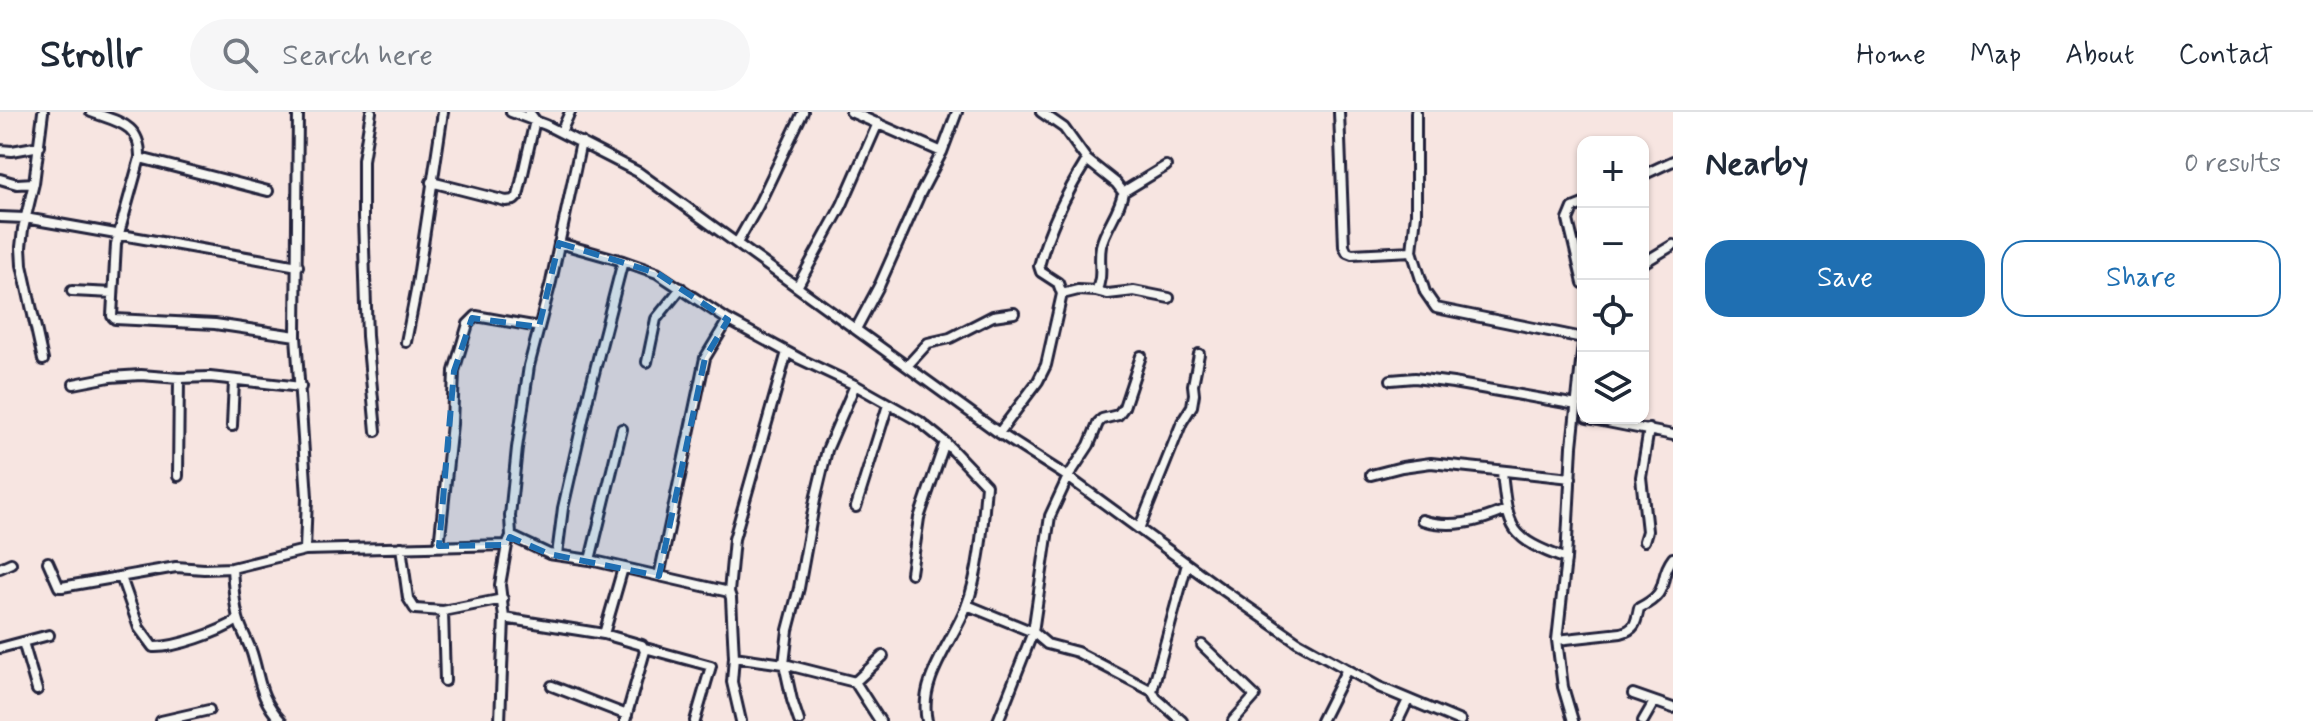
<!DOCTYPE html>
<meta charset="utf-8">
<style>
:root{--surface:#fff;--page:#f6f6f7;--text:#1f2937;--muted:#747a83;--line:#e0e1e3;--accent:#1f6fb2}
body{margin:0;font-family:Mynerve,sans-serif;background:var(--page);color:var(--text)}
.controls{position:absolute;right:24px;top:24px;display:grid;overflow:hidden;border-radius:16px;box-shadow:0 2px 6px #0004}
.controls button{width:72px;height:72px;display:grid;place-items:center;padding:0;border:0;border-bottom:2px solid var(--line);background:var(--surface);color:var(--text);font:40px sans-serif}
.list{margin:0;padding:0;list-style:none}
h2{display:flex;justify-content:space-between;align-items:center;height:104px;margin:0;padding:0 32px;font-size:34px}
h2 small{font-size:26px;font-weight:400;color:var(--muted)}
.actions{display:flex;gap:16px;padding:24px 32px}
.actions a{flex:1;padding:18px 0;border:2px solid var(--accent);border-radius:24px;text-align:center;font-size:28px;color:var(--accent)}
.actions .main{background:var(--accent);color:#fff}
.icon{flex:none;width:44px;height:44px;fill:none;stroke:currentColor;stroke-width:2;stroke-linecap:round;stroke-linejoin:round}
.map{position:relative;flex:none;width:1673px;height:609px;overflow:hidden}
header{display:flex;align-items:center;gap:48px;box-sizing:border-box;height:112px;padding:0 40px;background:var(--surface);border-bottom:2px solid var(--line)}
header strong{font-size:38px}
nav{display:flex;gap:44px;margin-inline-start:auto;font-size:28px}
.search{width:560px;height:72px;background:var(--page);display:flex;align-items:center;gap:20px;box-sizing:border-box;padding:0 28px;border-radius:44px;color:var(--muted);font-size:30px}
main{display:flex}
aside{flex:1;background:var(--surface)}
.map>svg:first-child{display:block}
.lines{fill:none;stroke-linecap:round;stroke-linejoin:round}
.minor-casing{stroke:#22223b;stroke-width:14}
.minor{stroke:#f6f6f2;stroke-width:8}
.marked{fill:#1f6fb2;fill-opacity:0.2;stroke:#1f6fb2;stroke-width:6;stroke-dasharray:16 10;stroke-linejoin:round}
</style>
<header>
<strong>Strollr</strong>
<div class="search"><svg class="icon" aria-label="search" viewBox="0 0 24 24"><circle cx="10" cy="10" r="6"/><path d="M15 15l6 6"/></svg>Search here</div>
<nav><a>Home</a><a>Map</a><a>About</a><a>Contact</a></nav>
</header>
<main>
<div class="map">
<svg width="1673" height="609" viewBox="0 0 1673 609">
<rect width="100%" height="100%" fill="#f7e5e1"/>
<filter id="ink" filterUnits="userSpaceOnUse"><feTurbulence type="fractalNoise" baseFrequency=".0125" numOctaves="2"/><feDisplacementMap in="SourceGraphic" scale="16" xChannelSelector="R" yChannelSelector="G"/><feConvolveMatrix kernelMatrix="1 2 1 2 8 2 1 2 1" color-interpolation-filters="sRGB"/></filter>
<g filter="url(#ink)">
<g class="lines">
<g class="minor-casing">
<path id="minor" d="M43 0 34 71 23 117 21 135 22 153 43 248
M91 0C118 10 141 12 140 46L116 132 112 204 115 207 215 212 296 224
M298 0 296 224 307 385 305 438
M371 0 363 48V106L367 224 376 319
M511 0 546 13 638 60 999 321 1068 365 1216 473 1298 530 1379 575 1460 609
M851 0 942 40
M1339 0 1344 134 1347 140 1352 142 1412 139
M1416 0V102L1412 139 1425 180 1436 196 1583 226
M561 20 570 0
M0 38 12 39 40 34
M140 46 268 79
M1643 63 1673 49
M0 67 17 72 34 71
M431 70 506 89 514 88 518 84 535 8 529 0
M1123 80 1166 54
M1583 92 1573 96 1568 108 1583 171
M0 105 25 106 298 154
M559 131 623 149 657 161 728 208 800 247 855 273 919 309 945 330 986 373C983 411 980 460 966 495 952 531 918 568 927 609
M737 131 758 94 803 0
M1643 151 1673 133
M797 175 842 93 878 11
M72 179 113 181
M1096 179 1108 182 1134 179 1169 186
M1062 182 1058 171 1041 160 1039 154C1049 115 1066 82 1087 48
M856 217 880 172 920 82 942 40 957 0
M406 230 416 179 443 0
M647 250 656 207 681 176
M907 254 928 231 950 226 993 204 1014 201
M1391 268 1415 266 1453 271 1577 293
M74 272 110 265 141 263 179 266 210 265 301 275
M1587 306 1673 323
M232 314 234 269
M999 321 1038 269 1046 253 1062 182 1078 178 1096 179C1104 164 1098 150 1101 134 1105 115 1120 100 1123 80L1116 71 1087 48 1064 16 1041 0
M1502 360C1508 419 1510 426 1566 447
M1371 363 1402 355 1431 351 1571 366
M178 364 179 266
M856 395 888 293
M1422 408C1451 417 1479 410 1506 398
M1139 417 1182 310 1192 294 1194 282 1193 273 1199 242
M511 424 549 442 590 448 729 480
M1644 429 1647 419 1641 365 1649 317
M439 434 452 312 454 259 468 212 476 204 539 215
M401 435 408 486 415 497 443 499 503 487
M557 443 563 396 590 277 623 149
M590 448 622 317
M48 450 59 475H62L176 455 204 457 232 456 305 438 507 433
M0 456 11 451
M232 456C233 473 234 489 238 506 241 518 248 529 252 541 261 570 259 585 281 609
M911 461 919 406 945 330
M659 464 705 246 728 208
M121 465 139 516 153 535C175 536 220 520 238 508
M967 493 1033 520 1047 532 1077 540 1152 579
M443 499 445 569
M504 506 604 522 642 533 645 539 625 609
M604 522 623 456
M1557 528 1621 521C1636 517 1636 510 1639 496 1673 479 1656 468 1673 446
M23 530 37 578
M1202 533 1255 584 1233 609
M0 536 49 523
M645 536 711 554 695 609
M734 545 784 552 855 570 880 609
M855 570 883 544
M552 574 627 603
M1633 582 1673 596
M161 609 209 598
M500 609 504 506 500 473 507 433 511 424 510 404 517 336 529 254 551 170 581 30
M741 609 732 570 734 545 731 486 729 480 734 427 787 240
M799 609 792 588 784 552 788 518 799 476 815 388 827 338 855 273
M998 609 1033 520 1050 404 1068 365 1089 333 1098 311 1102 307 1118 303 1124 295 1141 244
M1182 609 1156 586 1152 579 1187 452
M1321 609 1347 557
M1398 609 1408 588
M1573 609 1563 575 1557 528 1566 447 1572 334 1583 232
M1643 609 1654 590"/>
</g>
<use href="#minor" class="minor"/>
</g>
</g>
<path class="marked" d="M559 131 657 161 728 208 705 246 659 464 549 442 510 425 507 433 439 434 454 259 472 206 539 215Z"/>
</svg>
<div class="controls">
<button>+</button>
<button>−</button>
<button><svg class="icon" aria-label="locate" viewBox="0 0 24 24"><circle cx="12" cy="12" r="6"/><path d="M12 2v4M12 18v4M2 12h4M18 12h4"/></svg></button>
<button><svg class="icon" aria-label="layers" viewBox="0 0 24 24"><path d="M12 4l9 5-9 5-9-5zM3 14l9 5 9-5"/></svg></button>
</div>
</div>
<aside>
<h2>Nearby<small>0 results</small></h2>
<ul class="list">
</ul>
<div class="actions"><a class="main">Save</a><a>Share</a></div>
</aside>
</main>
